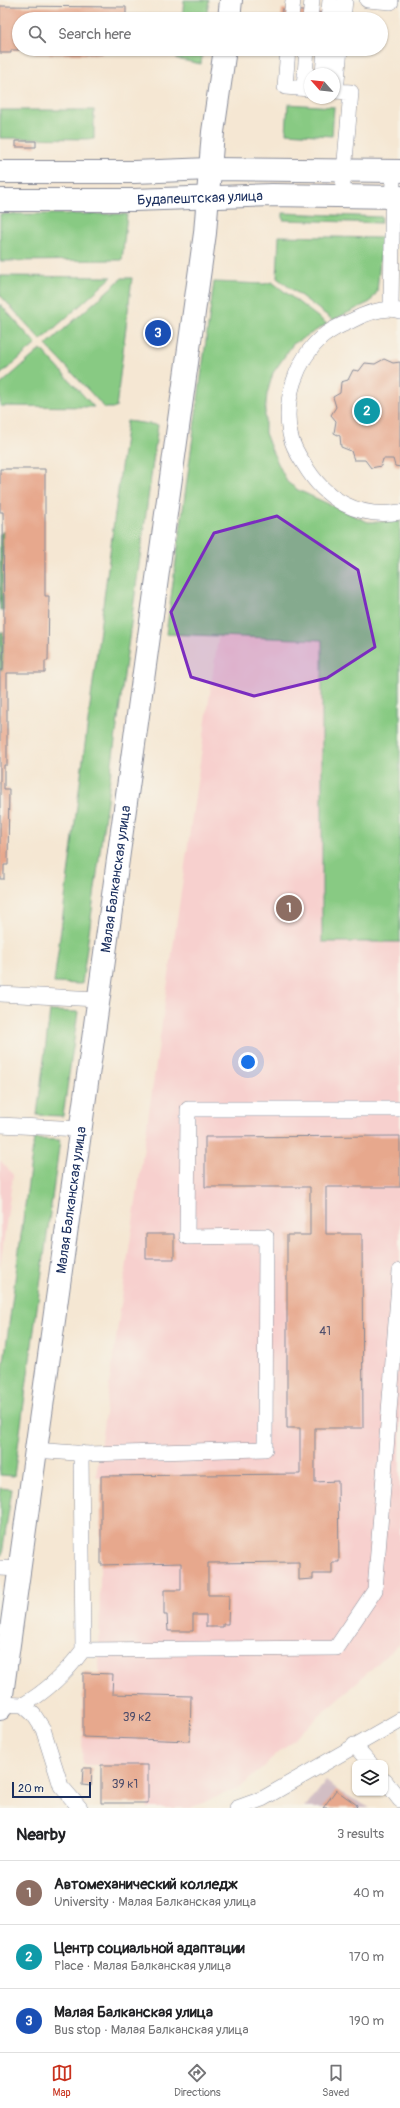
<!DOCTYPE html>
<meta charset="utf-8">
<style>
:root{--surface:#fff;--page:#f6f6f6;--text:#202124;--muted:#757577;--line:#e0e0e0;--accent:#c8321e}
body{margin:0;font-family:Pangolin,sans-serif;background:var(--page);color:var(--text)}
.controls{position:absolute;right:12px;bottom:12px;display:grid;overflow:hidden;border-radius:8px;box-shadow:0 1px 3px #0004}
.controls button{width:36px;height:36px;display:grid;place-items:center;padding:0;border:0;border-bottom:1px solid var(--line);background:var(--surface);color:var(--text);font:20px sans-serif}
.compass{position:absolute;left:304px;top:68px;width:36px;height:36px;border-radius:50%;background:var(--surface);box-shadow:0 1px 3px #0004;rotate:297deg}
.scale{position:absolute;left:12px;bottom:10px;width:79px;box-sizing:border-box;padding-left:4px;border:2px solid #1b2f5e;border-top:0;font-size:11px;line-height:14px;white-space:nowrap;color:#1b2f5e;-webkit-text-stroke:3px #f7f3e8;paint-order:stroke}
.you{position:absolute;left:248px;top:1062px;width:14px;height:14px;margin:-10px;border:3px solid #fff;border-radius:50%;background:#1a73e8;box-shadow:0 0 0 6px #1a73e833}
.badge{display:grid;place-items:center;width:26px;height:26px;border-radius:50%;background:var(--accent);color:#fff;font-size:13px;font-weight:700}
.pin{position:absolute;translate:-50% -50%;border:2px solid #fff;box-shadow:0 1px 4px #0006}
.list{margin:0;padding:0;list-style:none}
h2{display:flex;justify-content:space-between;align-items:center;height:52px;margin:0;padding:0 16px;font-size:17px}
h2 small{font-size:13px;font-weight:400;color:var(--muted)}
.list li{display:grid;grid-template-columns:26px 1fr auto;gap:12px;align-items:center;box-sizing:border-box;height:64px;padding:0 16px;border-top:1px solid var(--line)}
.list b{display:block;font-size:15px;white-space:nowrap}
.list p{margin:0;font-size:13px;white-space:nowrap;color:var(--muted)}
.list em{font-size:13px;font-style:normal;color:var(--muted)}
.icon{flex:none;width:22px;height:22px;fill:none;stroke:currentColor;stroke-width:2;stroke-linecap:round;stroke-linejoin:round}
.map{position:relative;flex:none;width:400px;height:1808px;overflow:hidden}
.search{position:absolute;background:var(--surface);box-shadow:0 1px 3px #0004;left:12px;right:12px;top:12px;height:44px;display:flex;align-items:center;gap:10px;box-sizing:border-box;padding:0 14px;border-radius:22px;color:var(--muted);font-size:15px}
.sheet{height:244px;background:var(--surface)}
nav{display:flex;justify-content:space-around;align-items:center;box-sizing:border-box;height:56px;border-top:1px solid var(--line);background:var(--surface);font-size:11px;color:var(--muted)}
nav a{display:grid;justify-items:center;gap:2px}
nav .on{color:var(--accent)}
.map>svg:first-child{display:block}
.built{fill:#f7d0ce}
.industrial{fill:#d2bec4}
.green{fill:#88ca83;stroke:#527c70}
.forest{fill:#6eae71;stroke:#446e68}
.building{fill:#e7a88d}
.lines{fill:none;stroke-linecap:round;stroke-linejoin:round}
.lane-casing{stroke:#888b98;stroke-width:16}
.street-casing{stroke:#888b98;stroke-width:24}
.lane{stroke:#fff;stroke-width:15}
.street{stroke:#fff;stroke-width:22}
.marked{fill:#7b2cbf;fill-opacity:0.2;stroke:#7b2cbf;stroke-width:3;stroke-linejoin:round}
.labels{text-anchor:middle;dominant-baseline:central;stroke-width:3;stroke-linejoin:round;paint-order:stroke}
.number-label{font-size:12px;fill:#4e4d6a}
.street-label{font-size:14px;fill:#1b2f5e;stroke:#f7f3e8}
</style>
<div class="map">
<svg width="400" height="1808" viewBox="0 0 400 1808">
<rect width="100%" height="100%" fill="#f7f3e8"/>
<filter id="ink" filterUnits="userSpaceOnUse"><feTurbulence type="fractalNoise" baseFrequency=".025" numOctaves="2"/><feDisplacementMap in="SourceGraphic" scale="8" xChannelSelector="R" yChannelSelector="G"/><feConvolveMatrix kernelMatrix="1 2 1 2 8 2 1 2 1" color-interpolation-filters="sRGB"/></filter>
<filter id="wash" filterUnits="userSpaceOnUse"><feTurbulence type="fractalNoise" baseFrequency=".012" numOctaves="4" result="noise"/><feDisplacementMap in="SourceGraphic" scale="16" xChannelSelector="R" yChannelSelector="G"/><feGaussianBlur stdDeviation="0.9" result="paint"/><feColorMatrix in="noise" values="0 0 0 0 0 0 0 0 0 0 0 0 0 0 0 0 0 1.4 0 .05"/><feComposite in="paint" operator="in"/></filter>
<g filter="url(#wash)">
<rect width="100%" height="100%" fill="#f5e7d3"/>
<path class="built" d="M400 547V1643L241 1787 190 1808H148V1803L101 1765H82L83 1673 99 1674 101 1477 96 1476 231 549Z
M0 1160 13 1175 0 1267Z"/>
<path class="industrial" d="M326 1781 337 1790 370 1808H305Z"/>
<path class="green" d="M184 0H209L206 19H182Z
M178 49H203L201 64 176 59Z
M288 104 334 107 332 136 286 133Z
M0 110H94V139L0 138Z
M283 213 382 217 381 223 283 220Z
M0 214H127L122 260 0 261Z
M279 236 382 238 377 292 370 302 333 320 277 278Z
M0 276 112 277 41 340 0 295Z
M122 278H132L116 408H105L46 345Z
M214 282 264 284 272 282 327 324 293 344 273 373 267 394 265 414V433L272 451 287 482 298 490 368 522 400 521V942H322V640L166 634Z
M0 304 36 344 0 375Z
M41 349 94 407 0 406V385Z
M127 421 158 425 82 984 54 983Z
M50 1011 78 1012 63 1116 37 1115Z
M34 1139 60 1140 14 1476 0 1475V1391Z
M0 1488 12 1489 2 1555H0Z"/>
<path class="forest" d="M3 531V610H0V534Z
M0 632H4L3 670H0Z"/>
<g id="blocks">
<path class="building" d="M0 6 126 7V19H19V50H11V53H0Z
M282 9 371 18V19H281Z
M35 49H102V54H35Z
M16 141H36V147H16Z
M384 359 393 363 400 362V467L395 466 393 459H383L381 466 371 468 365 460H354L351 451 341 447 340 436 334 433 336 421 331 415 336 407 333 397 340 393 341 382 348 380 353 370 359 371 365 363 375 364Z
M0 469H45V596H49L48 661H45V673H7V765H4V789H9L8 865H4V879H0V670H3L4 632 3 512H0Z
M400 1136V1187H326V1234H362L363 1428H315V1482L338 1481 339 1562H332V1574H313V1579L299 1580V1562L208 1563V1595H229L228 1624H223V1627H206V1615H193V1631H168L167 1615H164V1590H181V1563L101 1565V1476L300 1474V1428H287V1235H310V1187H205V1137Z
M146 1234H174V1259H146Z
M83 1673 113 1674 112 1694 191 1696 190 1741 83 1737Z
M101 1765H148V1803H101Z
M83 1768H92L91 1786 82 1785Z
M336 1790 357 1805 356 1808H323Z"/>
</g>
</g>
<g filter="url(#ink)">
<use href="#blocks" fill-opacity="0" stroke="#888b98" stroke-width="1"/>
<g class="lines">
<g class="lane-casing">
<path id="lane" d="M367 0 391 2
M291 19 293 0
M310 19 312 0
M328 19 330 0
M343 19 345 0
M288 49 285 87 310 89
M323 74 325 49
M304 88 307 49
M334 91 351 92 342 195
M336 91 340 49
M391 308 393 171
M400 311C384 306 366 313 351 321 341 325 330 330 322 337 296 360 283 401 290 434 292 445 298 455 304 464 325 500 359 519 400 512
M0 994 97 999
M0 1125 80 1129
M35 1450 89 1454 265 1449 266 1236 187 1237 188 1109H400
M81 1453 83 1650 336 1648 375 1590 400 1271
M0 1568 19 1569
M0 1704 23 1705 34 1715 43 1729 61 1786 80 1808
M23 1705C47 1691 66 1673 83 1650
M354 1745 370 1763
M385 1781 400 1800
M237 1808 262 1799 400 1720"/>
</g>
<g class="street-casing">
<g id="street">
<path d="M229 19 231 0"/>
<path d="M0 172H134L210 169 400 171"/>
<path id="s1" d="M0 200H134L272 195 400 197"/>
<path id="s2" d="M0 1709 205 233 213 132 225 49"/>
</g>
</g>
<use href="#lane" class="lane"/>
<use href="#street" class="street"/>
</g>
</g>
<path class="marked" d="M277 516 358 570 375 647 327 678 254 696 191 677 171 612 214 533Z"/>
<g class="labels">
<g class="number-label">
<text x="325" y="1331">41</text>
<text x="137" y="1717">39 к2</text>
<text x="125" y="1784">39 к1</text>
</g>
<g class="street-label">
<text stroke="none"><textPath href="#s1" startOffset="200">Будапештская улица</textPath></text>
<text stroke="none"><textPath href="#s2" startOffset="838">Малая Балканская улица</textPath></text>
<text stroke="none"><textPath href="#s2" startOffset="514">Малая Балканская улица</textPath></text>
</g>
</g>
</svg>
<div class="controls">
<button><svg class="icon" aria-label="layers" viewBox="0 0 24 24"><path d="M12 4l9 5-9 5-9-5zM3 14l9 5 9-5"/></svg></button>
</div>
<svg class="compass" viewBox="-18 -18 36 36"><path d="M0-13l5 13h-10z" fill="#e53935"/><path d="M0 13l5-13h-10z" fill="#757577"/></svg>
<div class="scale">20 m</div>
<div class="you"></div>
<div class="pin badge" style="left:289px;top:908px;background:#8d6e63">1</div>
<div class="pin badge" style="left:367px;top:411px;background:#0f9aa8">2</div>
<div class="pin badge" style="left:158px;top:333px;background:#1a4fb4">3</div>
<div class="search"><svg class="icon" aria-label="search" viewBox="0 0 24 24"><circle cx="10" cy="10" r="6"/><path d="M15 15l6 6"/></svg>Search here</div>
</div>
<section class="sheet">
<h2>Nearby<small>3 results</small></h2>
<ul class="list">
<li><span class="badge" style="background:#8d6e63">1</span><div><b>Автомеханический колледж</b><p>University · Малая Балканская улица</p></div><em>40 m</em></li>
<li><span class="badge" style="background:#0f9aa8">2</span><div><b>Центр социальной адаптации</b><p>Place · Малая Балканская улица</p></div><em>170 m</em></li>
<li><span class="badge" style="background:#1a4fb4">3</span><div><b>Малая Балканская улица</b><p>Bus stop · Малая Балканская улица</p></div><em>190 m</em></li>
</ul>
</section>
<nav>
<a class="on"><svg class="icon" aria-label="map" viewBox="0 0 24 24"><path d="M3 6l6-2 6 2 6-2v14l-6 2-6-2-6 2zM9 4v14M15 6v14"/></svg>Map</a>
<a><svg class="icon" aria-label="directions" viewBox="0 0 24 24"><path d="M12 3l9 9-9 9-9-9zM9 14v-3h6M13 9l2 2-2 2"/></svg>Directions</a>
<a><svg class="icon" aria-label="saved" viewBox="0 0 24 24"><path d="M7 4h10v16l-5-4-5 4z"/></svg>Saved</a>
</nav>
